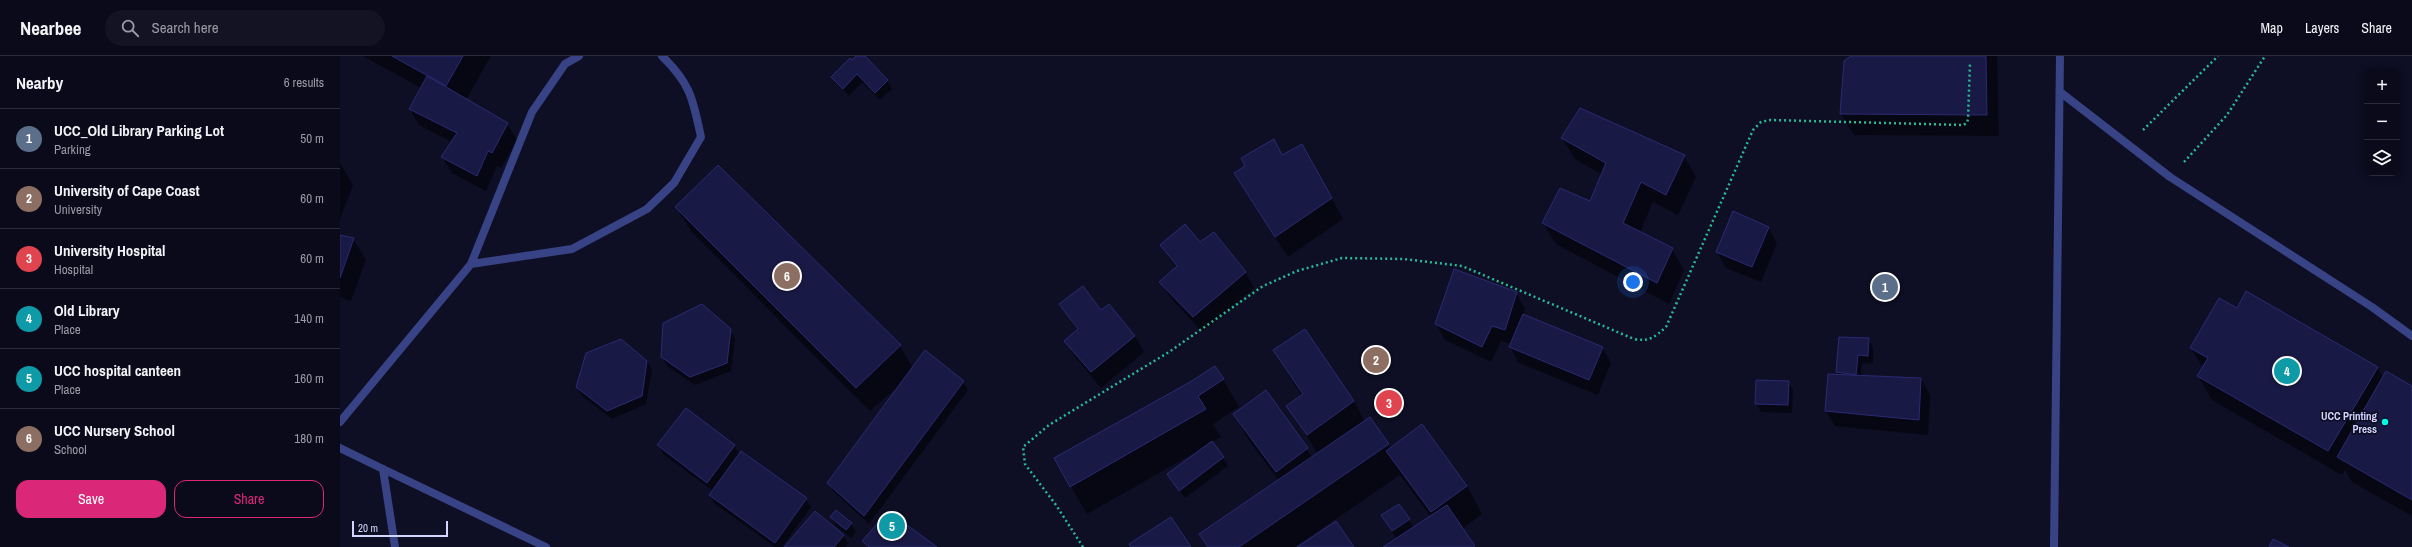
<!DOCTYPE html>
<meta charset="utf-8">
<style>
:root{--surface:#0a0a1b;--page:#131324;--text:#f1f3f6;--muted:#999aa3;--line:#2a2b3a;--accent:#db2777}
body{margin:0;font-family:"Archivo Narrow",sans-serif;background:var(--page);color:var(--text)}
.controls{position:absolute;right:12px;top:12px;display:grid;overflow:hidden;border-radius:8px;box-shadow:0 2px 10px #0003}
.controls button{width:36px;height:36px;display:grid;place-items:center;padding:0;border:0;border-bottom:1px solid var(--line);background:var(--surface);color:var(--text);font:20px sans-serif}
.scale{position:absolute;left:12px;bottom:10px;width:96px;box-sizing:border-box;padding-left:4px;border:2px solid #d1d5ff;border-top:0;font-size:11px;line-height:14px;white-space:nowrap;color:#d1d5ff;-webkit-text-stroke:3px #0e0e24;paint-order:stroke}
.you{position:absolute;left:1293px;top:226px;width:14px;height:14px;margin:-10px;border:3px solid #fff;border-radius:50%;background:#1a73e8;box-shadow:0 0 0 6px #1a73e833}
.badge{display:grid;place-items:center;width:26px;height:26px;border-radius:50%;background:var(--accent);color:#fff;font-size:13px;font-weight:700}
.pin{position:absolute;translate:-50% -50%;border:2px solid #fff;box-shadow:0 1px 4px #0006}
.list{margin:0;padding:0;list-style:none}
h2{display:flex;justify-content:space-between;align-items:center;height:52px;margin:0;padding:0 16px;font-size:17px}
h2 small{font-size:13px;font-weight:400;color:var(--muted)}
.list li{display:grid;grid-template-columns:26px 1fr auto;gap:12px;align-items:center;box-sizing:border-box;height:60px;padding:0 16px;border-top:1px solid var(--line)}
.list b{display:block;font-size:15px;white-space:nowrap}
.list p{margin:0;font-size:13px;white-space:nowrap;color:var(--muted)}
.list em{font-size:13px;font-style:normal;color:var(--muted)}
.actions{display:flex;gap:8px;padding:12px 16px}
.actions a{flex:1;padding:9px 0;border:1px solid var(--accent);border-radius:12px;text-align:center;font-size:14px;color:var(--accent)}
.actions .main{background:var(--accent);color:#fff}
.icon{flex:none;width:22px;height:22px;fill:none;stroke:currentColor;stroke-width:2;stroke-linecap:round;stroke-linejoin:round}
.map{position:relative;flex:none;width:2072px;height:491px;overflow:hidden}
header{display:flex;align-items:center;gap:24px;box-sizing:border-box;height:56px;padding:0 20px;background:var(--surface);border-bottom:1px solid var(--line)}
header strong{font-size:19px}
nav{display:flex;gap:22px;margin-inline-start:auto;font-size:14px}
.search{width:280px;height:36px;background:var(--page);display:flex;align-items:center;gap:10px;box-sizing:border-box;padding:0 14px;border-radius:22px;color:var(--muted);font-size:15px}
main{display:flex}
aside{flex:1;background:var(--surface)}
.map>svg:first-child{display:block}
.shadow{fill:#0007}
.building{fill:#191946;stroke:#2b2a73}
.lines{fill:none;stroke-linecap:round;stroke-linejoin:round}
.path{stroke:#2aba96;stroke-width:2.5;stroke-dasharray:2 3;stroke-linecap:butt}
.lane{stroke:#374385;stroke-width:8}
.street{stroke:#374385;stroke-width:8}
.poi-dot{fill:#00fce5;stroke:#0e0e24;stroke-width:1.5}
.labels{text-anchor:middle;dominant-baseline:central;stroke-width:3.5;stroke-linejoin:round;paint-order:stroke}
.poi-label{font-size:11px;font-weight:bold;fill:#d1d5ff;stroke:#0e0e24;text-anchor:end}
</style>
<header>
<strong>Nearbee</strong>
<div class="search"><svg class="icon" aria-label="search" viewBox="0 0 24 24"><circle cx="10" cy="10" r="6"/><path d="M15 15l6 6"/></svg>Search here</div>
<nav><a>Map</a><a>Layers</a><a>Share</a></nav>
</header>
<main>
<aside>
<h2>Nearby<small>6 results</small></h2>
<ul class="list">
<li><span class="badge" style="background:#5c6f8a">1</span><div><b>UCC_Old Library Parking Lot</b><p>Parking</p></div><em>50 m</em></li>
<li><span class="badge" style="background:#8d6e63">2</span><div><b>University of Cape Coast</b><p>University</p></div><em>60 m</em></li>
<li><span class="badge" style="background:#e0444e">3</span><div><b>University Hospital</b><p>Hospital</p></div><em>60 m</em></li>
<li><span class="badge" style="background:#0f9aa8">4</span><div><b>Old Library</b><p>Place</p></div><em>140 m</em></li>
<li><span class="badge" style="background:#0f9aa8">5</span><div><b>UCC hospital canteen</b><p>Place</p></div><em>160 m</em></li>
<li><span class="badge" style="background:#8d6e63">6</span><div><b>UCC Nursery School</b><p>School</p></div><em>180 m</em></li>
</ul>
<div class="actions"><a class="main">Save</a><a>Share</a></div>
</aside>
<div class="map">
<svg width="2072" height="491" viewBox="0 0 2072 491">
<rect width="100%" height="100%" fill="#0e0e24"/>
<path class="shadow" d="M23 0H151L126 44 167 68 177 84 161 112 157 110 146 135 112 117 102 101 112 86 79 69 70 53 81 32Z
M518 0H524L547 24 552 33 540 44 522 26 509 40 493 21Z
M1512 0H1657L1659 80 1514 79 1501 58Z
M1222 82 1344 100 1356 121 1338 159 1313 146 1300 176 1332 193 1344 214 1329 248 1216 188 1203 167 1251 147 1262 119 1235 103Z
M942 100 974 110 1003 163 948 201 908 138Z
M0 107 13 129 0 163Z
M336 151 560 290 573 312 623 325 628 334 529 468 493 435 488 427 561 328 530 355 351 175Z
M1428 171 1437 187 1421 226 1386 212 1377 196Z
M0 180 13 183 26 204 11 245 0 241Z
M859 187 905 216 914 232 862 276 830 241 821 226 836 212 821 190Z
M1176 237 1185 253 1183 259 1262 291 1271 307 1258 339 1179 307 1170 291 1171 288 1161 285 1151 306 1105 284 1096 268Z
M720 248 760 256 795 280 804 296 761 332 735 301 726 285 738 275Z
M1897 253 2037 311 2043 322 2072 331V460L2012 426 2005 414 2002 419 1872 344 1858 320 1863 312 1851 292Z
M390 274 395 283 391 315 355 329 327 310 322 301Z
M1528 283 1533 291V308L1522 307 1521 321 1581 323 1590 339 1588 379 1495 370 1486 355 1499 320 1497 316Z
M934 295 1014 345 1025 366 1030 362 1051 393 1127 430 1142 458 1122 473 1135 491H1045L1057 483 1047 468 1059 449 1074 472 1091 461 1060 419 955 491H867L860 479 939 425 910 386 894 358 925 336 973 402 978 398 948 350 962 340Z
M307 305 312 314 306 348 272 363 242 340 237 331Z
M883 323 899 351 873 368 881 381 872 386 888 410 845 442 828 418 863 392 747 458 715 403Z
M1448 326 1453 334 1452 357 1421 356 1416 347Z
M346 353 394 390 400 399 466 443 471 451 442 491H435L375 448 370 440 373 435 323 398 318 389Z
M491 461 511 467 516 476 511 482 496 470Z
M503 480 508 488 505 491H445Z"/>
<path class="building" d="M52 0H123L106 30Z
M516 0H525L548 24 535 37 517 18 503 33 491 21 510 2 512 4Z
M1511 0H1646L1647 59 1500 58 1504 5Z
M87 20 168 67 152 97 148 95 137 120 101 101 117 77 69 53Z
M1240 52 1345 99 1326 139 1301 126 1283 167 1333 192 1317 227 1202 167 1220 132 1250 145 1266 107 1221 82Z
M934 83 942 99 962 88 992 142 935 181 894 117 905 110 901 102Z
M378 109 561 289 516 332 335 151Z
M1393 155 1429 171 1412 211 1376 196Z
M845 168 860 186 874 176 906 216 853 261 819 226 837 210 820 189Z
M0 179 14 182 0 222Z
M1114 213 1177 236 1165 274 1152 270 1142 291 1095 268Z
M743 230 761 254 769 248 795 280 751 316 724 285 738 273 719 248Z
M1906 235 2038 311 1988 395 1857 320 1868 302 1850 292 1879 242 1897 252Z
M362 248 391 273 387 307 350 321 321 301 323 267Z
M1183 258 1263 291 1249 324 1169 291Z
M965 273 1014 345 967 379 946 350 963 338 933 294Z
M1499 281 1529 282 1528 300 1518 299 1516 319 1496 316Z
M281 283 307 305 302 340 267 355 236 331 246 297Z
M585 294 624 325 524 460 487 427Z
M875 310 884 323 858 340 866 353 730 431 714 402 850 326Z
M2046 315 2072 330V444L1997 401Z
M1488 318 1581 322 1579 364 1485 355Z
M1416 324 1449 325 1448 349 1415 348Z
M926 334 968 392 936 416 893 358Z
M346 352 395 389 367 427 317 389Z
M1030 361 1049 388 899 491H868L859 478Z
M1082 368 1127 430 1091 456 1046 395Z
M872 385 884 401 839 435 827 418Z
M401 395 467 442 435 487 369 439Z
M1059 448 1070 463 1052 475 1041 459Z
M1107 449 1135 490 1133 491H1043Z
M496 454 512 467 506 474 490 461Z
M475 455 504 479 494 491H444Z
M548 455 597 491H529L522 485Z
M831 461 851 491H791L789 488Z
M996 465 1014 491H957Z
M1933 483 1949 491H1929Z"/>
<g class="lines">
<path class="path" d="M1803 74 1878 0
M1844 106 1887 59 1925 0
M743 491 716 449 685 408 683 391 709 369 829 296 923 230 957 215 1002 202 1064 203 1122 210 1294 283C1309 286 1315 281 1326 271L1413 74 1421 66 1430 64 1623 69 1627 67 1628 63 1630 7"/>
<path class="lane" d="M1720 36 1830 121 2032 251 2072 280
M131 208 232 193 307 153 334 127 361 81C353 44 351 28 322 0
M0 366 131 208 192 56 225 8 239 0
M43 413 206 491"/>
<path class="street" d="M0 392 43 413 55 491
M1714 491 1720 0"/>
</g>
<circle class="poi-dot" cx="2045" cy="366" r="4"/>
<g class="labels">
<g class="poi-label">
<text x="2037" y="360">UCC Printing<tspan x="2037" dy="13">Press</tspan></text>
</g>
</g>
</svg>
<div class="controls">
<button>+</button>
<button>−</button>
<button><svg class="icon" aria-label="layers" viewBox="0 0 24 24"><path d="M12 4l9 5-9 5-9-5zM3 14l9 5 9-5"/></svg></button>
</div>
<div class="scale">20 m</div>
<div class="you"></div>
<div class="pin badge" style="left:1545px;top:231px;background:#5c6f8a">1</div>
<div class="pin badge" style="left:1036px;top:304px;background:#8d6e63">2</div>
<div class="pin badge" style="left:1049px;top:347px;background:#e0444e">3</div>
<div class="pin badge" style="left:1947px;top:315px;background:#0f9aa8">4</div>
<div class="pin badge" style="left:552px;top:470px;background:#0f9aa8">5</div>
<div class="pin badge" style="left:447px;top:220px;background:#8d6e63">6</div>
</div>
</main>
